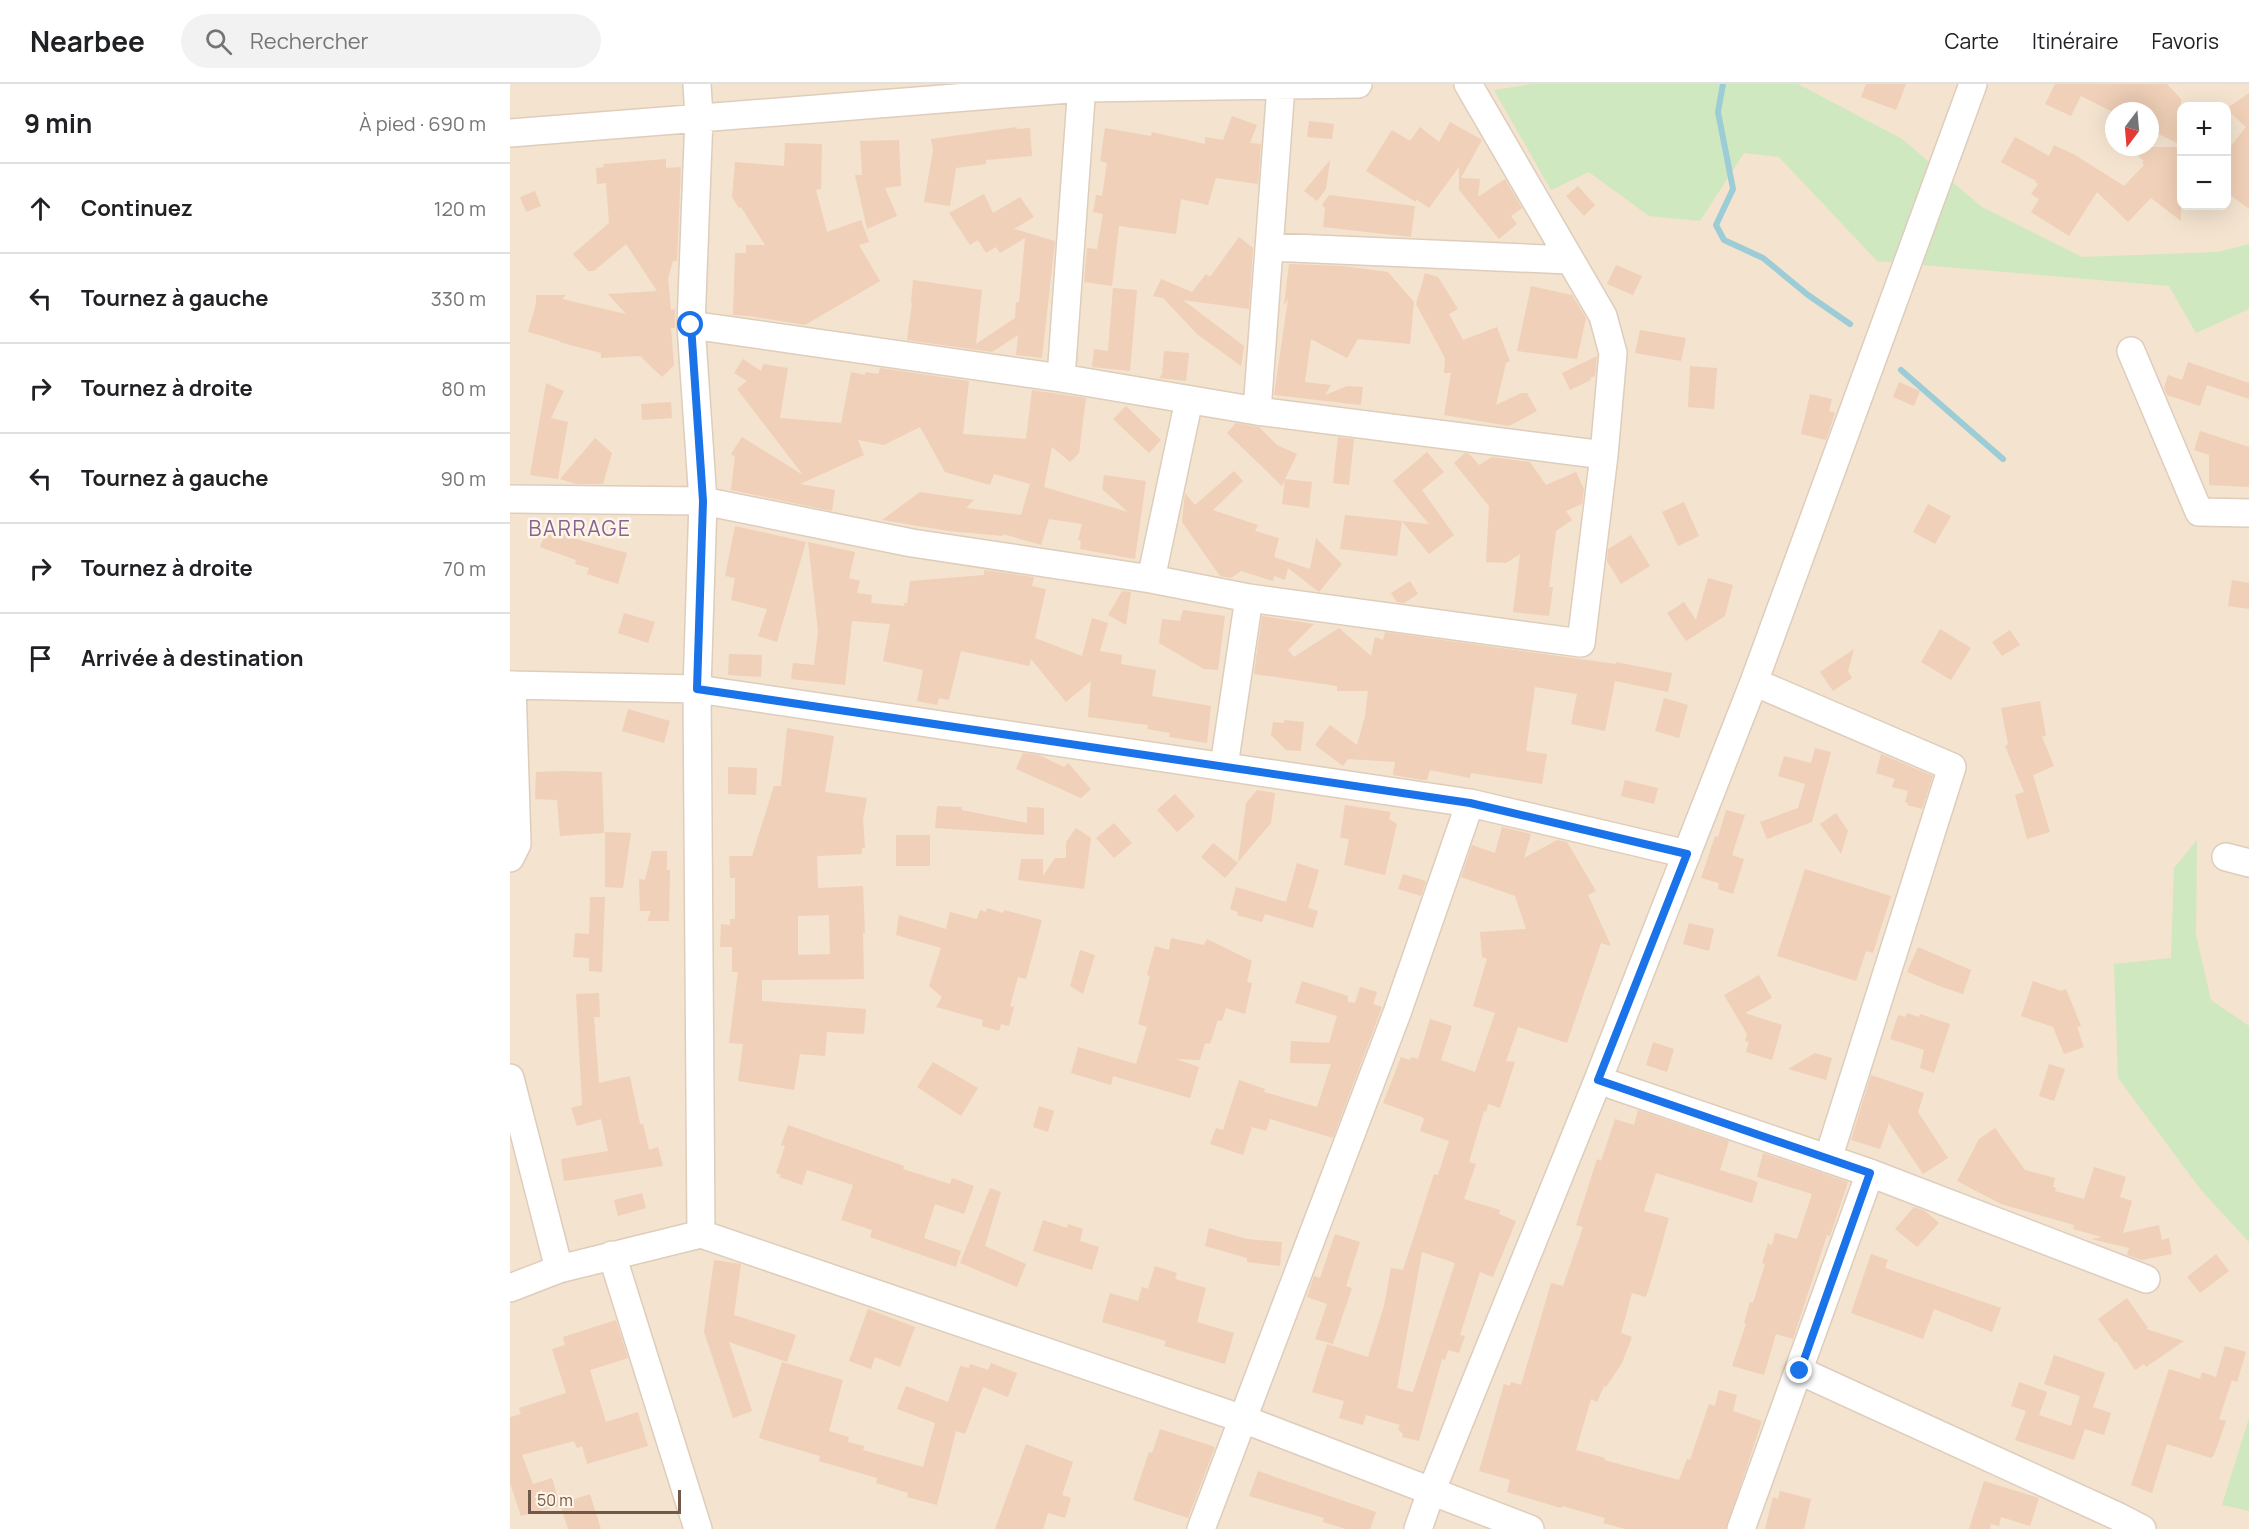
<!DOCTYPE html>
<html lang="fr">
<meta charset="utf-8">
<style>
:root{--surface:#fff;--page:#f2f2f2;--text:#202124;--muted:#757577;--line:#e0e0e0}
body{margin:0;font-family:Manrope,sans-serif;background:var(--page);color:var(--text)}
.controls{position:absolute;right:18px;top:18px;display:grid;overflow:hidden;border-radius:12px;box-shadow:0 6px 24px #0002}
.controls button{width:54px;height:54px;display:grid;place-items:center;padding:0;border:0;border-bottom:2px solid var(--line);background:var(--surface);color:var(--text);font:30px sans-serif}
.compass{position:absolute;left:1595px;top:18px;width:54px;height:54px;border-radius:50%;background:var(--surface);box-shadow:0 6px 24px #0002;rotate:196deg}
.scale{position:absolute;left:18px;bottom:15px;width:153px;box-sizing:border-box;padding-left:6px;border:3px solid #715848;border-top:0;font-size:16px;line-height:21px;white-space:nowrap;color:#715848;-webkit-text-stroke:4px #fff5e6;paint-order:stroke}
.stop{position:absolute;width:18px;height:18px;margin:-14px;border:4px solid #1a73e8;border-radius:50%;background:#fff}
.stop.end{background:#1a73e8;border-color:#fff;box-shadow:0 2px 6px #0008}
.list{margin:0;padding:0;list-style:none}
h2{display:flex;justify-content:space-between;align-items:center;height:78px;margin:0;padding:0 24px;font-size:26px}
h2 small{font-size:20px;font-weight:400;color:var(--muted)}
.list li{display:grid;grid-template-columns:39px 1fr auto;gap:18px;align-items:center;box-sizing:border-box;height:90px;padding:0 24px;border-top:2px solid var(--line)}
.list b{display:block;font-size:22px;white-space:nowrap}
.list em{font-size:20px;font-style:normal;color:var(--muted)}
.icon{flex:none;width:33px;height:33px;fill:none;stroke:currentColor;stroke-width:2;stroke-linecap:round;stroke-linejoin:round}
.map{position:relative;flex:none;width:1739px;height:1445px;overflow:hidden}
header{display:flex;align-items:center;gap:36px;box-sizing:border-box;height:84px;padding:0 30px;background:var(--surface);border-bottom:2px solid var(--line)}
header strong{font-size:28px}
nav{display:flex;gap:33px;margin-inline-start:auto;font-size:21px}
.search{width:420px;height:54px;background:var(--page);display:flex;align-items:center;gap:15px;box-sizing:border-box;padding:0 21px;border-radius:33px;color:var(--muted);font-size:22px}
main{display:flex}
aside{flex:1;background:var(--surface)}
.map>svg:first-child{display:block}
.residential{fill:#f3e3cf;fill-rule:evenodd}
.green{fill:#cfe8bf}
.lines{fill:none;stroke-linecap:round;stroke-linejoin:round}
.stream{stroke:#9cccd6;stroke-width:6}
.building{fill:#f0d0b8;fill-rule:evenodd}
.minor-casing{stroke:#dfcdbc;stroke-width:30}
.minor{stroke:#fff;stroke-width:27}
.route{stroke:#1a73e8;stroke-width:8}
.labels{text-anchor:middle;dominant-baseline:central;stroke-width:5;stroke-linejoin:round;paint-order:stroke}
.quarter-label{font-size:21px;letter-spacing:1.5px;fill:#856495;stroke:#fff5e6}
</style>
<header>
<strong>Nearbee</strong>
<div class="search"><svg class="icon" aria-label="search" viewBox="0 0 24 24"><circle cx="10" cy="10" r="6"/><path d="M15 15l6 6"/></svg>Rechercher</div>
<nav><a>Carte</a><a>Itinéraire</a><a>Favoris</a></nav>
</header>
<main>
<aside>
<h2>9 min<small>À pied · 690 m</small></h2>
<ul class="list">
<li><svg class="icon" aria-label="ahead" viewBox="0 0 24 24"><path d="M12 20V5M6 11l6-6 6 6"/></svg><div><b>Continuez</b></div><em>120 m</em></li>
<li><svg class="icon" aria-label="left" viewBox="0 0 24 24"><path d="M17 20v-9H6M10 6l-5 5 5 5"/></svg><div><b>Tournez à gauche</b></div><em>330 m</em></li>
<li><svg class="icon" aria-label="right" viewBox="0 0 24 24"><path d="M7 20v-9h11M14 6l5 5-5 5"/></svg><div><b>Tournez à droite</b></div><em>80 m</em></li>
<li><svg class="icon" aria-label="left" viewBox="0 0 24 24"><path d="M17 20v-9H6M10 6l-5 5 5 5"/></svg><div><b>Tournez à gauche</b></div><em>90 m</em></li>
<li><svg class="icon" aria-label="right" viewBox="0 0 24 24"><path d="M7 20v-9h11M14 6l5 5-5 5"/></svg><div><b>Tournez à droite</b></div><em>70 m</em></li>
<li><svg class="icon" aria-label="arrive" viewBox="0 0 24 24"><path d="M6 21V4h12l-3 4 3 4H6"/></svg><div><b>Arrivée à destination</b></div></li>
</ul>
</aside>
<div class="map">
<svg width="1739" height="1445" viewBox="0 0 1739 1445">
<rect width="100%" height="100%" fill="#fcf1e0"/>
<path class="residential" d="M0 0H1739V1445H0ZM1672 22H1716V122H1672ZM1604 27H1640V63H1604Z"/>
<path class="green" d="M1022 0H1288L1392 55 1472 123 1572 173 1708 168 1739 160V225L1686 249 1659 202 1367 177 1269 73 1234 69 1190 137 1139 132 1079 88 1041 106 984 6Z
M1687 756 1686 851 1701 916 1739 942V1158L1691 1106 1608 994 1604 880 1661 874 1664 784Z
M1739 1334V1427L1712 1421Z"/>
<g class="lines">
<path class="stream" d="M1213 0 1208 28 1223 105 1206 141 1214 156 1253 174 1298 211 1340 240
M1391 286 1493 375"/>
</g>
<path class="building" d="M1356 0H1396L1386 26 1351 13Z
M1545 0H1657L1671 15V61L1640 46V27H1601L1571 12 1561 32 1535 20Z
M1739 9V125L1716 108V68L1736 43 1716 25Z
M722 32 747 41 740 59 751 60 748 100 706 94 698 121 671 115 666 150 609 142 602 202 574 198 577 164 587 165 593 130 583 128 586 111 592 112 597 79 590 77 595 44 641 52 642 48 695 60V53L713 56Z
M799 37 824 40 822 55 797 53Z
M940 38 972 56 951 94 970 95 968 113 995 95 1012 124 1001 132 1007 140 989 155 949 106V83L919 124 906 115V118L856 87 882 46 900 57 910 43 929 58Z
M507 43 506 45 520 44 522 72 476 76V80L446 84 440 122 414 118 423 66 421 55Z
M1505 53 1539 72 1544 61 1565 71 1614 102 1634 81 1632 79 1634 77 1618 63H1671V137L1641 114 1618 138 1587 108 1559 152 1521 128 1529 115 1521 110 1528 100 1525 98 1526 97 1491 78Z
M389 56 391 102 375 104 387 132 357 145 345 91H352L350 57Z
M275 59 312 60 311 105 306 106 317 148 351 136 359 158 349 161 370 197 295 241 239 232 223 231 225 169H236V161H255L231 123 229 124 222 113 225 78 274 82Z
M156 75V84L171 83 167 177H163L158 194 161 226 165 225V244H161L164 281 152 293 130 272 91 274V269L49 258 50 257 18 248 26 220V211H56L52 215 116 230 98 210 147 207 116 160 84 187H78L63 170 99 139 96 99 87 100 86 84 94 83 93 80Z
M820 76 816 105 807 117 794 107Z
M1068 102 1085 121 1074 132 1056 112Z
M25 107 31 122 16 128 10 113Z
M474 110 483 129 510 113 524 133 504 145 545 157 532 274 506 271 508 251 482 268 397 256 402 219H401L403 196 472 206 466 260 505 234 506 218H509L515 154 490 169 486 163 476 169 468 156 460 161 439 129Z
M819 111 905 122 901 153 813 143 815 124 812 121Z
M729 153 743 164 739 225 673 216 734 262 731 282 687 250 653 214 643 212 651 195 682 208 696 190 700 193Z
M779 180 833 182 878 188 904 218 900 260 848 255 837 274 801 255 795 298 821 301 815 311 837 302 853 303 851 321 764 311 778 215 774 221Z
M1106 181 1132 192 1123 211 1097 200Z
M915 189 928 193 948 225 939 230 953 256 987 243 1000 277 996 279 986 321 1011 309H1017L1027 327 999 342 934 331 941 289H934L935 274 906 220Z
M1021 202 1062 211 1076 234 1067 275 1007 267Z
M603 204 627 206 620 287 582 283 584 265 598 267Z
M1130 246 1176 254 1171 277 1125 269Z
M654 267 679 269 676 297 649 294 652 290Z
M1087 272 1085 292 1080 294 1081 296 1060 306 1052 289Z
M233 275 251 287 253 280 278 284 270 334 331 339 341 288 355 291V288L368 290 370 284 459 297 453 350 516 355 522 306 576 314 569 369 560 378 542 363 534 403 618 428 592 405 594 391 636 397 625 475 570 465 571 457 568 456 572 440 539 435 531 461 493 450V452L439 447 372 436 410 408 464 416 456 424 511 431 520 400 484 390 480 401 435 388 410 343 374 361 348 356 354 371 290 400 325 406 322 427 221 406 225 373 221 370 232 353 293 391 227 305 237 297 224 289Z
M1678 278 1739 299V315L1697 301 1690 322 1657 311 1654 304 1658 291 1672 296Z
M1180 282 1207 284 1204 325 1178 323Z
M1389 298 1410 307 1404 322 1383 313Z
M36 299 54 307 41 334 58 338 48 395 20 391Z
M1300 310 1322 315 1319 327 1325 329 1316 356 1291 350Z
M161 318 162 334 132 336 131 320Z
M616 322 651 356 639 369 603 335Z
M726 339 749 343 767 361 787 370 775 395 802 398 799 424 772 420 775 396 772 402 717 349Z
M1690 347 1739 363V403L1699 401V371L1684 366Z
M828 353 844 355 839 401 823 399Z
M85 354 102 369 93 400H66L50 395Z
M917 368 934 388 912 406 944 451 919 470 892 437 919 440 883 397Z
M955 369 959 370 969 381 982 373 1020 378 1036 401 1066 388 1074 405 1072 420 1056 427 1062 436 1046 447 1039 503H1043L1039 532 1003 528 1010 470 996 479 976 478 979 422 944 379Z
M724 387 733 397 703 426 748 441 745 447 769 454 764 473 800 485 806 454 832 480 809 508 778 484 775 496 764 492 763 497 731 487 721 494 710 492 672 438 675 409 685 421Z
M1174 418 1189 452 1168 462 1152 428Z
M1418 420 1441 432 1425 460 1403 448Z
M835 431 892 437 887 472 830 465Z
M225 442 296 458 267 558 248 552 257 525 221 516 225 494 215 492Z
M37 444 70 456 117 469 108 500 77 490 79 484 65 480 66 476 30 463Z
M1121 451 1140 482 1111 500 1097 477 1098 465Z
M298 458 345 468 339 494 350 497 347 509 362 511 361 519 394 522V519H397L400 497 474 491V486L524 493 522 502 536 505 525 554 572 572 582 534 598 539 590 567 612 571 611 580 646 586 642 612 701 622 697 659 659 653 660 649 637 645 638 641 578 633 581 597 556 618 521 575 519 582 451 567 439 616 429 614 427 621 407 617 413 586 373 577 380 540 342 537 335 601 281 595 283 579 304 581 308 547Z
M1198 494 1223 501 1215 532 1176 557 1157 529 1174 518 1186 536Z
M1722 496 1739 499V525L1718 522Z
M900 497 908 510 894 519 887 518 881 509Z
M612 507 621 508 616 541 598 531Z
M673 526 715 532 708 586 694 585 649 559 652 535 670 537Z
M114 529 145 538 138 559 108 549Z
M752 532 804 540 778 566 784 573 829 544 861 572 865 553 873 556 875 548 1106 580V578L1162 589 1158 608 1105 597 1095 647 1061 640 1067 610 1025 603 1016 667 1037 670 1032 700 961 689 960 694 920 686 917 696H913L883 691 885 678 838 675 833 682 805 661 820 641 847 661 855 632 858 607H827V602L744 590Z
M1430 545 1461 564 1441 596 1411 578Z
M1500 546 1510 561 1492 572 1482 558Z
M1344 565 1338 587 1342 594 1323 607 1310 588Z
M219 570 252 571 251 593 218 591Z
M1154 614 1178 621 1169 654 1145 647Z
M1530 617 1536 651 1532 653 1544 682 1523 691 1540 748 1517 755 1505 711 1514 708 1495 662 1498 660 1491 624Z
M118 625 160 637 154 659 112 647Z
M774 636 794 638 791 667 776 666 761 651 763 638 774 639Z
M277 644 324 652 315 708 357 714 353 735 355 764H352V770L307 772 308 804 353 802 355 849H353L354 895 252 896V917L356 925 354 950 317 948 315 972 290 970 284 1006 228 997 233 960 219 959 228 888H222V863H210L211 840 220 841V835H225V794H220L219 772H242L264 702H271ZM319 831 320 870 288 871V832Z
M1305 664 1321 668 1302 738 1257 755 1250 738 1288 724 1295 700 1268 692 1274 672 1301 679Z
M513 669 529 671 554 683 558 679 581 705 571 714 506 685Z
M1371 670 1423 692 1412 725 1397 721 1398 719 1395 718 1398 707 1382 703 1385 695 1366 689Z
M218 683 247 684 246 711 218 710Z
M54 687 92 688 94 749 50 752 47 716 25 715 26 688Z
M1115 696 1148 704 1144 720 1111 712Z
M747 706 765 709 761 739 728 778 736 719Z
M665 710 685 732 667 748 647 726Z
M835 721 881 728 879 735 887 740 875 791 834 781 839 755 830 754Z
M427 722 452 723V726L517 739V723L534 724V751L425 744Z
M1216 726 1235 731 1222 771 1234 775 1223 810 1208 805 1209 799 1191 794 1205 752 1208 753Z
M1326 729 1338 747 1331 770 1310 740Z
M604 739 622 759 604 774 586 754Z
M992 743 1021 750 1014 774 1047 756 1057 758 1086 807 1078 811 1101 862 1091 859 1057 959 1008 943 996 977 1005 978 990 1024 978 1020 976 1028 974 1027 959 1078 966 1080 954 1115 990 1126 989 1130 1006 1137 983 1193 970 1188 950 1251 955 1252 949 1269 938 1266 935 1276 932 1275 909 1357 892 1353 893 1350 888 1345 890 1341 856 1331 853 1341 829 1334 834 1317 802 1308 817 1260 858 1273 874 1222 881 1184 893 1186 924 1090 928 1091 939 1057 910 1047 914 1035 912 1033 873 1019 891 973 900 976 901 973 908 975 920 935 942 942 931 976 965 988 985 929 963 922 977 875 972 873 970 848 1016 845 1005 812 951 793 962 761 985 769ZM912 1168 945 1179 903 1308 887 1304Z
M566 744 581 754 574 805 508 796 511 775H533V792L545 774H556V758Z
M95 748 121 749 113 804 95 803Z
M386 751H420V782H386Z
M703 759 728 779 715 794 691 773Z
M142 767H157V786H160L159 837H137L141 827H130L129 795 135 796Z
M787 779 809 786 798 824 808 827 803 844 755 830 752 838 727 831 728 828 720 825 726 803 776 818Z
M1295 785 1381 812 1363 869 1356 867 1346 897 1267 872Z
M893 790 916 797 911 812 888 805Z
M80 813H95L92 888 79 887V874L63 873 65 849 79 850Z
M477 824 493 829 494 826 532 836 516 895 508 893 500 922 504 923 499 942 491 940 489 947 472 942 473 936 426 923 432 913 419 902 431 864 386 851 389 831 436 845 440 828 467 835 470 826 476 828Z
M1179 839 1204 845 1199 867 1173 860Z
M661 854 694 861 697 855 742 877 737 898 742 899 735 930 716 924 712 937 708 936 700 960 695 959 690 976 666 975 689 983 680 1014 603 992 601 1001 561 989 568 963 626 980 637 943 628 940 640 892 637 891 645 862 659 866Z
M1408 863 1461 886 1453 910 1429 902 1397 888Z
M570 866 585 871 573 910 560 902Z
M1249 891 1262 914 1235 929 1272 941 1262 976 1236 968 1239 958 1235 957 1237 950 1214 911Z
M792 897 838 912V918L845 919 850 903 867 908 863 920 872 923 823 1054 760 1035 756 1047 742 1043 733 1071 700 1060 706 1044 713 1046 729 996 755 1005 754 1008 807 1023 821 980 780 979 781 957 819 959 827 932 785 919Z
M1523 897 1551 907 1556 905 1571 942 1567 943 1574 963 1554 970 1543 943 1511 932Z
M89 909 90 933H84L89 999 120 992 130 1040H133L139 1066 148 1063 153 1082 54 1097 51 1075 98 1067 91 1035 67 1042 61 1024 72 1021 66 910Z
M1397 929 1409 933 1410 930 1440 940 1424 989 1410 984 1414 966 1380 955 1388 931 1395 933Z
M1143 958 1164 965 1157 988 1136 981Z
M1305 969 1322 974 1316 996 1278 985Z
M423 978 468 1004 451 1032 407 1003Z
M1539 980 1555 985 1544 1017 1529 1012Z
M1361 991 1414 1009 1408 1028 1438 1074 1413 1090 1379 1039 1370 1065 1341 1056Z
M529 1022 544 1027 538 1048 523 1043Z
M1128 1026 1219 1057 1210 1086 1248 1098 1242 1119 1146 1089 1134 1127 1159 1134 1143 1191 1136 1213 1122 1209 1111 1249 1122 1253 1112 1279 1096 1303 1094 1302 1087 1318 1081 1315 1066 1366 1095 1374 1094 1376 1169 1396 1177 1375 1180 1376 1199 1320 1205 1322 1209 1306 1227 1311 1223 1327 1252 1337 1216 1445H1115L1093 1439 1095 1434 1052 1422 1051 1424 997 1408 1000 1396 969 1387 994 1300 1000 1302 1001 1298 1011 1301 1041 1199 1053 1202 1073 1143 1066 1141 1087 1075 1091 1077 1105 1035 1124 1041Z
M278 1041 394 1082 393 1085 440 1100 442 1094 464 1102 454 1130 425 1120 414 1154 451 1167 446 1183 360 1153 362 1146 331 1136 343 1101 297 1086 292 1101 269 1093 271 1091 266 1089 275 1062 271 1061Z
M1485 1044 1515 1086 1545 1094 1543 1103 1546 1104 1545 1107 1574 1115 1584 1083 1616 1093 1610 1113 1622 1117 1613 1149 1649 1141 1652 1156 1659 1154 1662 1170 1632 1176 1617 1171 1619 1164 1581 1155 1592 1153 1563 1145 1564 1141 1491 1120 1447 1097 1469 1055Z
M1253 1069 1338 1098 1320 1152 1317 1151 1283 1255 1266 1250 1254 1291 1222 1282 1236 1240 1234 1239 1240 1218 1243 1219 1255 1180 1252 1179 1258 1159 1262 1161 1265 1149 1287 1155 1302 1110 1247 1093Z
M480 1104 491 1108 475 1162 516 1180 507 1203 450 1179Z
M132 1109 136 1124 108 1132 104 1116Z
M1404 1123 1415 1127 1429 1139 1407 1163 1385 1145Z
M533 1136 557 1144 558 1140 573 1145 570 1157 589 1163 582 1186 523 1167Z
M699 1144 737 1155 772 1158 770 1182 737 1178V1174L695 1162Z
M825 1150 850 1158 836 1202 842 1204 823 1260 805 1255 817 1220 797 1213 804 1192 810 1194Z
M1361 1170 1378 1176 1375 1184 1491 1224 1482 1248 1424 1225 1413 1255 1341 1229Z
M1706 1170 1719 1187 1690 1209 1677 1193Z
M204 1176 231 1180 224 1231 286 1251 277 1278 219 1258 242 1327 223 1334 194 1248Z
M645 1182 667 1189 665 1195 696 1204 687 1238 724 1249 715 1280 654 1262 656 1257 592 1238 600 1209 628 1217 632 1203 638 1205Z
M1617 1214 1638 1244 1636 1245 1674 1257 1636 1283 1634 1280 1625 1286 1606 1257 1605 1259 1588 1235Z
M358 1225 405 1243 390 1283 365 1273 361 1285 339 1277Z
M106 1236 118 1274 80 1286 96 1338 128 1328 138 1362 77 1380 72 1362 67 1364 64 1357 12 1371 23 1400 42 1394 50 1422 11 1432 0 1399V1333L11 1330 9 1324 56 1309 42 1265 55 1261 53 1253Z
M1715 1262 1736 1268 1727 1298 1722 1296 1709 1335 1716 1337 1704 1371 1701 1374 1657 1360 1642 1409 1621 1401 1659 1285 1690 1295 1692 1288 1706 1293Z
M1544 1271 1595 1289 1583 1323 1601 1329 1594 1351 1575 1345 1564 1376 1505 1356 1516 1327 1501 1322 1509 1298 1537 1308 1529 1331 1561 1342 1570 1312 1534 1300Z
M272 1278 333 1296 319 1347 339 1353 338 1358 354 1362 353 1366 413 1383 425 1339 387 1325 396 1302 438 1318 450 1282 459 1284 460 1280 478 1286 481 1279 507 1289 498 1313 473 1303 455 1350 446 1347 427 1421 397 1413 398 1409 366 1399 367 1394 309 1377 310 1372 249 1354Z
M650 1345 705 1363 678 1434 623 1416 639 1368 642 1369Z
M516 1360 563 1378 552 1411 561 1414 555 1434 538 1429 533 1445H485Z
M748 1387 866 1428 860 1445H836L813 1438 814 1434 739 1412Z
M1474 1397 1529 1414 1520 1442 1491 1433 1489 1442 1481 1440 1480 1445H1459Z
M1270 1407 1301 1415 1294 1445H1255L1263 1413 1268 1415Z
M80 1410 91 1445H58L50 1420Z"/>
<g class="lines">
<g class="minor-casing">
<path id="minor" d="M187 0 189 33 181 241 193 417 187 605 191 1150
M0 49 572 4 848 0
M759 163 1059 176
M181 241 551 294 747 327 1094 371
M1621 267 1689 428 1739 429
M551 294 572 0
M747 327 771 2
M0 415 193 417 402 459 641 495 739 514 1071 559 1094 371 1103 269 1093 232 958 0
M641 495 679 316
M1244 598 1442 683 1318 1075
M0 601 187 605 960 719 1177 770
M714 682 739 514
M1716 773 1739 779
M0 774 7 760 2 601
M0 994 49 1185
M1088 996 1360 1089 1636 1195
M102 1171 188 1445
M0 1204 49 1185 191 1150 733 1335 1020 1445
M1290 1287 1609 1433 1632 1445
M691 1445 887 929 960 719
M908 1445 921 1408 1088 996 1244 598 1463 0
M1231 1445 1360 1089"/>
</g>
<use href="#minor" class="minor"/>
</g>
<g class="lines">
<path class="route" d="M181 241 193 417 187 605 960 719 1177 770 1088 996 1360 1089 1290 1287"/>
</g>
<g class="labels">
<g class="quarter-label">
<text x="70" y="444">BARRAGE</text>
</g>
</g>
</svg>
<div class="controls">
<button>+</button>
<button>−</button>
</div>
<svg class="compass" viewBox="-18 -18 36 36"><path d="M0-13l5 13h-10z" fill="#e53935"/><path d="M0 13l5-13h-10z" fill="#757577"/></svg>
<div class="scale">50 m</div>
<div class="stop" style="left:181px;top:241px"></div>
<div class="stop end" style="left:1290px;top:1287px"></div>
</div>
</main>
